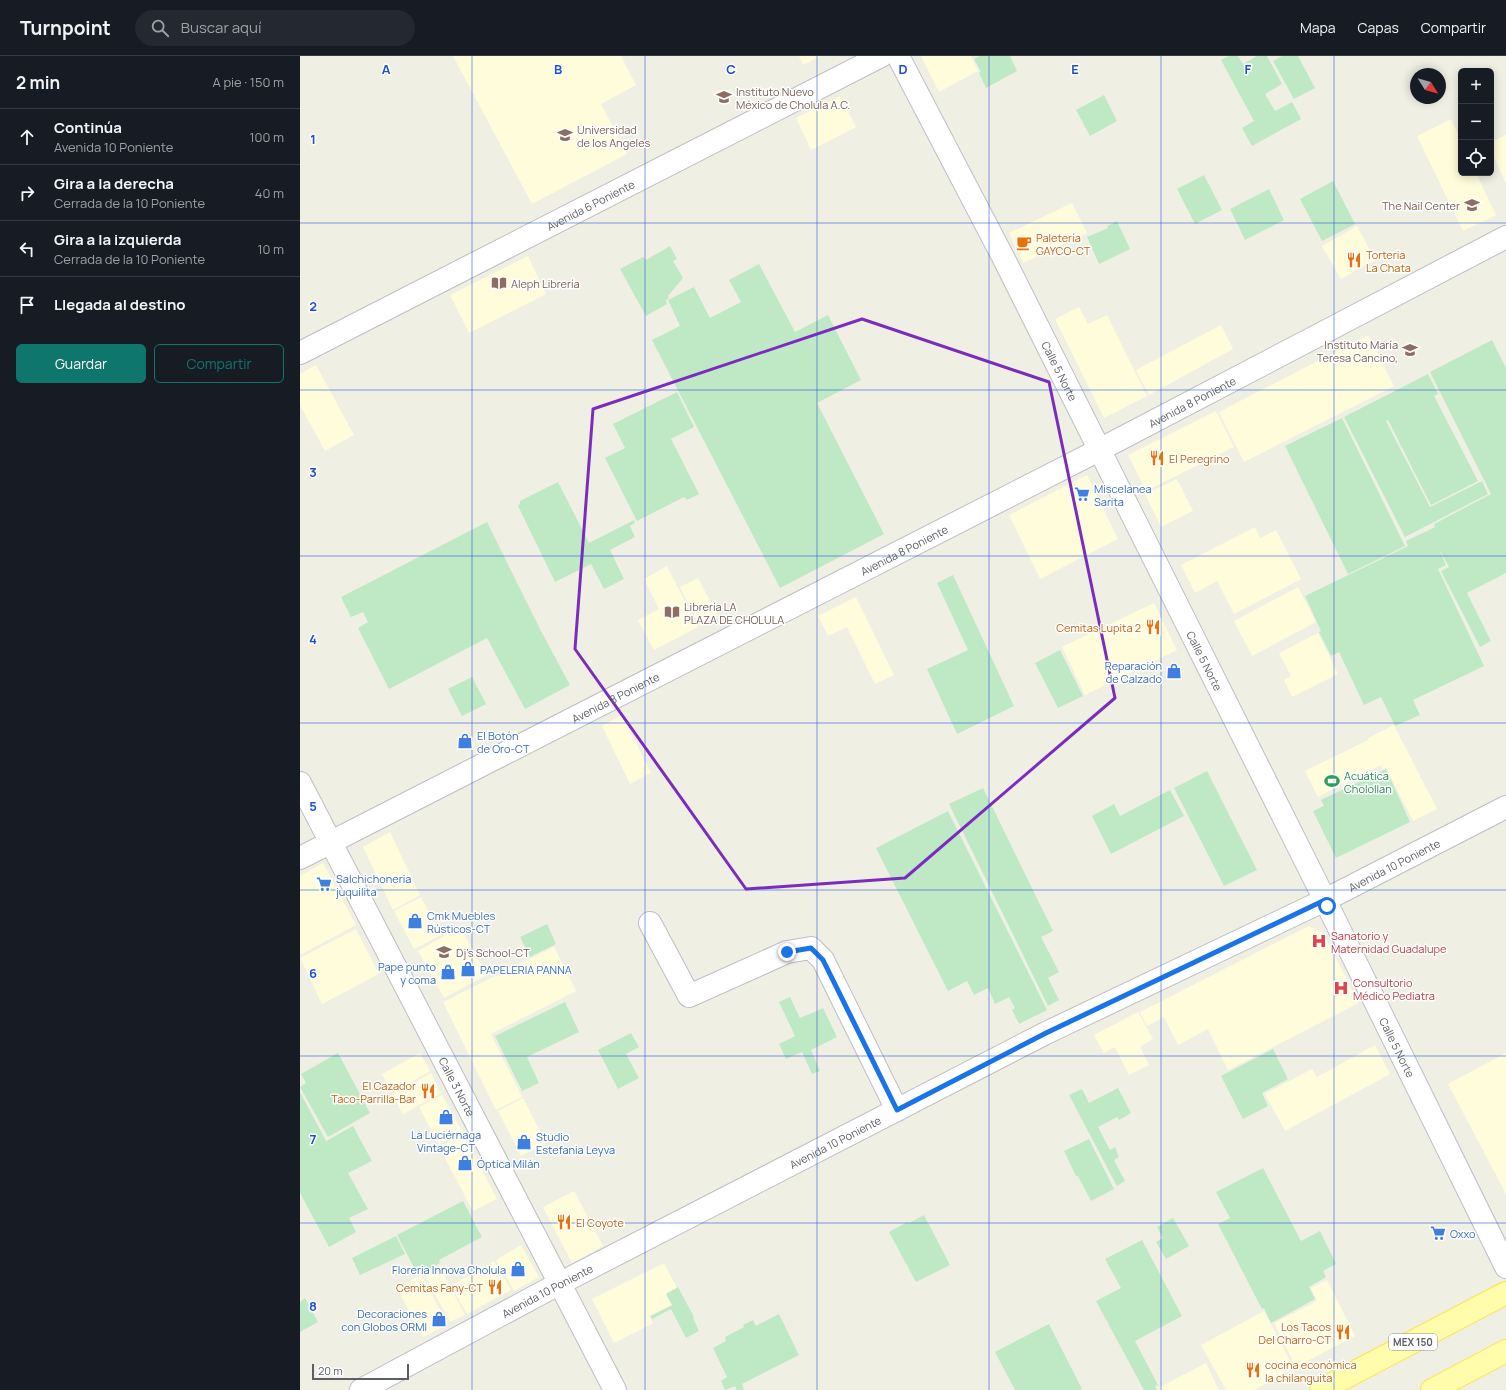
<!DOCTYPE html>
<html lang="es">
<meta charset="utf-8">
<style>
:root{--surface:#171b24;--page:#242831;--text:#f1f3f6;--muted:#9ea1a6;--line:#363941;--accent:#0f766e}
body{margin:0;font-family:Manrope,sans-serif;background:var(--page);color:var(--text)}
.controls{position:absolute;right:12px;top:12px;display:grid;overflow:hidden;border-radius:6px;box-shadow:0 2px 10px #0003}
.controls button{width:36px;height:36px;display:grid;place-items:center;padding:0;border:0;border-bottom:1px solid var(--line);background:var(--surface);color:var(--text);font:20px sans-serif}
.compass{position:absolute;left:1110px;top:12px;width:36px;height:36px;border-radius:50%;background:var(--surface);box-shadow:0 2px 10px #0003;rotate:127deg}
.scale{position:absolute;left:12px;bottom:10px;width:97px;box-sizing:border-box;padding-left:4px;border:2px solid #5c5f66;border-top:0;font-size:11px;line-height:14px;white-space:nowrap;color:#5c5f66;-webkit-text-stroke:3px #fff;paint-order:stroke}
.stop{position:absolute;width:12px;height:12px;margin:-9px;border:3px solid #1a73e8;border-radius:50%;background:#fff}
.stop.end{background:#1a73e8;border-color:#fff;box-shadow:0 1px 4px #0008}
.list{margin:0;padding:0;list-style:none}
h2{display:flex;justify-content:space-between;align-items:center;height:52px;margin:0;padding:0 16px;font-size:17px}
h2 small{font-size:13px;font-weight:400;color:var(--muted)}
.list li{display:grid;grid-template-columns:26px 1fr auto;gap:12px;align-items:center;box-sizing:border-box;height:56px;padding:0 16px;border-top:1px solid var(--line)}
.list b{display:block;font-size:15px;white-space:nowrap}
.list p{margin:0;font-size:13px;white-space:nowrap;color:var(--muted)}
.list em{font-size:13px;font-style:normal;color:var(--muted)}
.actions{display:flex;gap:8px;padding:12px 16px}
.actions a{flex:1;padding:9px 0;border:1px solid var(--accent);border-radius:6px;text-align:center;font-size:14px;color:var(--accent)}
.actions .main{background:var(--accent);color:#fff}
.icon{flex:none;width:22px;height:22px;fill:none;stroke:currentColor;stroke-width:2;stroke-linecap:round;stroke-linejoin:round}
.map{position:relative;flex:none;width:1206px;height:1334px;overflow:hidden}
header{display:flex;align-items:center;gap:24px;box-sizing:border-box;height:56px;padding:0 20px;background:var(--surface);border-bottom:1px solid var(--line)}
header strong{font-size:19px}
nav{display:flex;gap:22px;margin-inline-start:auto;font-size:14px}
.search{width:280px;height:36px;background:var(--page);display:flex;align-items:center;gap:10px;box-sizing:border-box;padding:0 14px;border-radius:22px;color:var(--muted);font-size:15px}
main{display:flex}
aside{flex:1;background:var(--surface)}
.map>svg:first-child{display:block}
.commercial{fill:#fffcdb}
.green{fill:#bfe9c5}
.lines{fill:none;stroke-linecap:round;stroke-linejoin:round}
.street-casing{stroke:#bcbec4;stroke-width:24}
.secondary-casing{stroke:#bdbfc7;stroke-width:24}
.primary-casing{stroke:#fde451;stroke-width:24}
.street{stroke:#fff;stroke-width:22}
.secondary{stroke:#fff;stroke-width:22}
.primary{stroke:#fffdab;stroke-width:22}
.route{stroke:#1a73e8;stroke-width:5}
.marked{fill:none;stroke:#7b2cbf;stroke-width:3;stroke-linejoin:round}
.grid{fill:none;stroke:#1d4ed8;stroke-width:1;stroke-opacity:0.55}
.labels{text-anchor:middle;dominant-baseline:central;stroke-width:3;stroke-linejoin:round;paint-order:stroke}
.shield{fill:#fff;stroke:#8d8f94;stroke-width:1}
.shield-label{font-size:10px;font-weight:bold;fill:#5c5f66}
.education-label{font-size:11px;fill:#785e54;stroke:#fff;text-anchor:start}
.street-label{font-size:11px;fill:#5c5f66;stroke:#fff}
.food-label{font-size:11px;fill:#c56008;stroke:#fff;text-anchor:start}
.shop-label{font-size:11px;fill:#366cbe;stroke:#fff;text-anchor:start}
.leisure-label{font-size:11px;fill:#27864d;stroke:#fff;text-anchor:start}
.health-label{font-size:11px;fill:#be3a42;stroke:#fff;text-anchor:start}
.grid-label{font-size:13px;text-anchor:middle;font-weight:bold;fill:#1d4ed8;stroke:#fff;stroke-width:3;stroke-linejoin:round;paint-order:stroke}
</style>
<header>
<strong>Turnpoint</strong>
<div class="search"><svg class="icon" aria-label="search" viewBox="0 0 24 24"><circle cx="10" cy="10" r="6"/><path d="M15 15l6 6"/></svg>Buscar aquí</div>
<nav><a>Mapa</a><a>Capas</a><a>Compartir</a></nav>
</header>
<main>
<aside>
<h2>2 min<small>A pie · 150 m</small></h2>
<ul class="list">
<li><svg class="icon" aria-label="ahead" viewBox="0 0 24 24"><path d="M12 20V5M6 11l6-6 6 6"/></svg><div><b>Continúa</b><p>Avenida 10 Poniente</p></div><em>100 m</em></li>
<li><svg class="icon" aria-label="right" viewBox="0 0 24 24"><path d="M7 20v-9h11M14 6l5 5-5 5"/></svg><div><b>Gira a la derecha</b><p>Cerrada de la 10 Poniente</p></div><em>40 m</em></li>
<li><svg class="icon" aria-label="left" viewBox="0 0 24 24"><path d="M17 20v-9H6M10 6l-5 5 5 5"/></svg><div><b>Gira a la izquierda</b><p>Cerrada de la 10 Poniente</p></div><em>10 m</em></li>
<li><svg class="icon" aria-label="arrive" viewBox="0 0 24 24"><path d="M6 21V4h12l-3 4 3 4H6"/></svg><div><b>Llegada al destino</b></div></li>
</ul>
<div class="actions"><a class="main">Guardar</a><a>Compartir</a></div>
</aside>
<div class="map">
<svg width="1206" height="1334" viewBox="0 0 1206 1334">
<rect width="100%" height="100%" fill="#f0efe4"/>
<path class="commercial" d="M153 0H321L336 29 301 48 327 98 232 148Z
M499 0H521L503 9Z
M621 0H671L678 15 639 36Z
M540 40 556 71 511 94 496 62Z
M1151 63 1161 85V117H1176L1196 159 1163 175 1117 80Z
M1206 79V127L1191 95V86Z
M772 147 787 177 723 207 709 177Z
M1057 170 1075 204 1041 223 1022 190Z
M228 200 246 238 169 277 150 239Z
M779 251 788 268 807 259 847 340 804 362 755 263Z
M921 269 933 293 849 339 836 314Z
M1068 279 1094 330 944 406 919 356Z
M16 309 54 379 25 395 0 349V318Z
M916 355 934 391 846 435 828 399Z
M787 419 818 483 740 523 709 459Z
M877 423 893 455 861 471 845 438Z
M955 471 960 482 976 474 1001 523 934 558 917 525 895 537 881 509Z
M367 510 398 571 354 594 338 564 359 553 344 523Z
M398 522 418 560 400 570 380 531Z
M998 531 1016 566 952 600 934 565Z
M556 541 594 619 575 628 547 571 528 580 518 560Z
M854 547 877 594 785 639 762 591Z
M1018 577 1038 618 992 641 984 624 991 620 979 597Z
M322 659 351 717 330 728 302 670Z
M1094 669 1137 753 1113 765 1086 712 1083 713 1081 709 1018 741 1005 715 1068 684V682Z
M90 776 120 839 93 854 63 791Z
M23 807 56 869 0 899V820Z
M121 841 141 879 114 893 94 855Z
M1009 870 1023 877 1059 947 928 1014 908 973 878 989 864 961 847 970 840 956Z
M160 871 187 919 144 942 118 895Z
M56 873 79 918 22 948 0 902Z
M254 891 276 935 191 978 222 1041 196 1054 143 946Z
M838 956 853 983 840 991 849 1009 829 1019 815 991 804 997 794 979Z
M1075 989 1090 1018 985 1075 965 1038 1012 1013 1017 1021Z
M120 997 130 1015 92 1037 82 1018Z
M1206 997V1138L1148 1028Z
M131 1017 141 1037 103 1058 92 1039Z
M142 1039 162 1075 139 1088 119 1051Z
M223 1042 246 1087 221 1100 198 1055Z
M163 1078 197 1143 173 1155 139 1091Z
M274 1135 303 1190 272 1207 243 1151Z
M221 1189 239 1221 214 1235 196 1204Z
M194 1205 211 1234 167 1258 151 1230Z
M364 1207 377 1232 366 1238 372 1249 349 1260 353 1267 314 1287 292 1243Z
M139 1210 165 1259 150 1266 124 1218Z
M121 1219 148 1268 123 1281 97 1232Z
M1027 1224 1055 1280 996 1311 974 1267 1017 1245 1011 1232Z
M964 1255 994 1312 954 1334H926L901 1289Z
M906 1307 919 1334H861L860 1331Z"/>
<path class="green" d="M680 0H710L717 15 686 32 679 17 681 16 674 3Z
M929 0H938L943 8 957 0H967L982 28 965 38 975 55 992 46 1001 63 952 90 942 72 954 65 921 4Z
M982 0H998L1015 32 994 43 973 5Z
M804 39 817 65 790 80 776 54Z
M904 119 922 154 895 168 877 133Z
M1033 125 1055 168 1022 185 1000 143Z
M969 133 984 164 945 184 930 153Z
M817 165 830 193 799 208 787 181 808 172 807 170Z
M370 190 377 203 373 205 383 222 368 240 369 242 366 244 367 248 346 260 320 213 343 201 346 204Z
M459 208 495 276 528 259 561 324 517 347 584 478 480 532 352 284 380 270 368 244 394 231 410 262 441 246 429 224Z
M1192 284 1206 312V517L1167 537 1191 585 1180 591 1141 515 1149 511 1139 493 1146 509 1138 513 1184 610 1113 644 1120 659 1095 670 1081 641 1064 649 1039 596 1031 600 1019 576 1021 575 1005 540 1108 490 1106 485 1135 471 1134 468 1191 438 1130 316Z
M1128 318 1138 338 1134 340 1178 425 1131 449 1088 364 1125 345 1086 365 1130 451 1182 425 1188 438 1105 481 1044 361Z
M377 336 394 371 371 383 399 438 387 444 384 441 337 465 305 402 325 392 313 368Z
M1042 362 1105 490 1048 518 985 390Z
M258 426 289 487 334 464 335 467 330 470 335 481 310 494 324 523 304 533 291 508 255 526 218 450 220 448V445Z
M187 466 241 575 270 629 225 653 187 582 89 633 58 572 68 566 63 556 51 561 41 541Z
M653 519 714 650 657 678 627 613 668 594 637 527Z
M760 594 783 640 758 652 735 607Z
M172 621 186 648 162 660 148 633Z
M1086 713 1110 766 1036 802 1013 755 1024 750 1021 744Z
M907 715 957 814 924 830 874 732Z
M683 732 753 875 741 881 759 916 748 922 759 944 748 950 649 748Z
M870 734 884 760 811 798 792 760 814 748 820 760Z
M648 755 747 954 719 968 712 954 715 952 709 941 695 948 688 932 674 939 667 925 648 935 576 792Z
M247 868 256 888 230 901 220 881Z
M490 941 500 962 523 952 537 981 511 994 520 1015 512 1018 502 996 486 1003 479 988 495 980 479 946Z
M265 946 279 976 227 1001 239 1027 222 1035 195 980Z
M331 977 339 991 326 998 339 1022 318 1033 298 994Z
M973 993 988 1023 962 1037 968 1050 943 1063 921 1020Z
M38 997 70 1057 28 1081 0 1031 6 1027 1 1018Z
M818 1032 831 1057 819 1064 817 1061 798 1071 810 1094 815 1091 819 1101 814 1104 825 1125 817 1130 769 1039 782 1033 789 1047Z
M0 1036 26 1085 53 1070 72 1105 48 1117 68 1153 49 1162 56 1176 29 1191 0 1137Z
M789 1083 814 1133 791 1145 778 1120H776L764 1095Z
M963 1112 1001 1185 1020 1175 1036 1208 1023 1215 1026 1221 1009 1231 1015 1243 971 1267 964 1252 962 1253 918 1168 930 1162 916 1136Z
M163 1145 182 1181 139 1204 140 1207 118 1219 97 1179Z
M624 1159 650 1209 616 1226 589 1176 607 1166 609 1167Z
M873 1162 889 1190 866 1203 856 1186 863 1182 857 1171Z
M96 1180 105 1198 60 1219 52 1202Z
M842 1184 882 1260 835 1285 858 1329 855 1330 857 1334H844L796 1245 821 1232 805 1203Z
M378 1231 394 1261 393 1262 399 1275 386 1282 371 1253 352 1263 351 1260 372 1249 366 1238Z
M5 1242 18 1266 0 1276V1246Z
M479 1258 499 1299 442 1328 444 1334H437L435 1330 425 1334 421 1325 427 1321 413 1292 426 1285 425 1281 444 1271 443 1269 453 1264 456 1270Z
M749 1268 782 1333 780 1334H715L695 1296Z"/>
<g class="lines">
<g class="street-casing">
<g id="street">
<path id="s1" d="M0 297 581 0"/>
<path id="s2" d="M0 727 315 1334"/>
<path id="s3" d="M0 802 799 394 1206 181"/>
<path d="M350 867 389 940 487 896 511 892 523 904 597 1054"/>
<path id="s4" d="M61 1334 249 1233 746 977 1025 844 1206 751"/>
</g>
</g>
<g class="secondary-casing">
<g id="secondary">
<path id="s5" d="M598 0 703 201 1025 844 1206 1211"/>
</g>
</g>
<g class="primary-casing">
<path id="primary" d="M1021 1334 1206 1237
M1132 1334 1206 1295"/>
</g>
<use href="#street" class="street"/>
<use href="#secondary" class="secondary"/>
<use href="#primary" class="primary"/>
</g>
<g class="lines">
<path class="route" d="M487 896 511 892 523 904 597 1054 746 977 1025 844 1027 850"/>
</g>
<path class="marked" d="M562 263 749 326 815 642 605 822 446 833 275 593 293 353Z"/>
<path class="grid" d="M172 0V1334M345 0V1334M517 0V1334M689 0V1334M861 0V1334M1034 0V1334M0 167H1206M0 334H1206M0 500H1206M0 667H1206M0 834H1206M0 1000H1206M0 1167H1206"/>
<defs>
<g id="school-bare" transform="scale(1.2)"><path d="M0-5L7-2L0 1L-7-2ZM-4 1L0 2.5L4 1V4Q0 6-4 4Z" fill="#8d6e63" stroke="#fff" stroke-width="2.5" paint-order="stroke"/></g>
<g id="university-bare" transform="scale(1.2)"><path d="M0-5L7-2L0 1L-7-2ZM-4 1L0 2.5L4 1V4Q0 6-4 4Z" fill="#8d6e63" stroke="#fff" stroke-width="2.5" paint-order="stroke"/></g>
<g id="cafe-bare" transform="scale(1.2)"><path d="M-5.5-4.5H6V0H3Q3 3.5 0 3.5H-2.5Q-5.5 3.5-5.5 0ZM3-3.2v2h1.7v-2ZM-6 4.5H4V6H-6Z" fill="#e8710a" stroke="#fff" stroke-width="2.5" paint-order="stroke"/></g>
<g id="restaurant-bare" transform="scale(1.2)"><path d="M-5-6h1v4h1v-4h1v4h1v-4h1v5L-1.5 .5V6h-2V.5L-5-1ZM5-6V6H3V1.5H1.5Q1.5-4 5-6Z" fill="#e8710a" stroke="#fff" stroke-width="2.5" paint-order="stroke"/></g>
<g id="library-bare" transform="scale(1.2)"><path d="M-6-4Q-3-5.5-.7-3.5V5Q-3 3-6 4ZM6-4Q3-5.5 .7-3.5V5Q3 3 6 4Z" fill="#8d6e63" stroke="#fff" stroke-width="2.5" paint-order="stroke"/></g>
<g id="supermarket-bare" transform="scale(1.2)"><path d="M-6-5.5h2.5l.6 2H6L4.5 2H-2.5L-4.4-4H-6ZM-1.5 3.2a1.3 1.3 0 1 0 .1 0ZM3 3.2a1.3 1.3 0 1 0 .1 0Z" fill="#3f7fe0" stroke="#fff" stroke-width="2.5" paint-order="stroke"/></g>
<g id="shop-bare" transform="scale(1.2)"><path d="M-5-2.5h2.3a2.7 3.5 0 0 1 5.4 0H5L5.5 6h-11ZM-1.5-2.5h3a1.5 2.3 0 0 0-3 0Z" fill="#3f7fe0" stroke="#fff" stroke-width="2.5" paint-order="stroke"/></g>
<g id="stadium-bare" transform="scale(1.2)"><path d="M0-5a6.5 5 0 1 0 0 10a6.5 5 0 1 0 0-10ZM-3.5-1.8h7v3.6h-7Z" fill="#2e9e5b" stroke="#fff" stroke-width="2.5" paint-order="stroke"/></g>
<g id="hospital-bare" transform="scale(1.2)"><path d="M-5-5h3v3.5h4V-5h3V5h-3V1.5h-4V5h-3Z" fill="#e0444e" stroke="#fff" stroke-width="2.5" paint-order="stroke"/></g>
</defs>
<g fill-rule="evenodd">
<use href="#school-bare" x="424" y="41"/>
<use href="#university-bare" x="265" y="79"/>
<use href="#school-bare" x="1172" y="149"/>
<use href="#cafe-bare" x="724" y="187"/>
<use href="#restaurant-bare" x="1054" y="204"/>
<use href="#library-bare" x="199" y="227"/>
<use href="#school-bare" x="1110" y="294"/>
<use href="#restaurant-bare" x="857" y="402"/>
<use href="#supermarket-bare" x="782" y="438"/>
<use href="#library-bare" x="372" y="556"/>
<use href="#restaurant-bare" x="853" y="571"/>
<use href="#shop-bare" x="874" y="615"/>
<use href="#shop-bare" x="165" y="685"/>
<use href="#stadium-bare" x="1032" y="725"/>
<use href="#supermarket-bare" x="24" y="828"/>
<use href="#shop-bare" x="115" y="865"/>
<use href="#hospital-bare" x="1019" y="885"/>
<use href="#school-bare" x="144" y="896"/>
<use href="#shop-bare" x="168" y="913"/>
<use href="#shop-bare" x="148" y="916"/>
<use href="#hospital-bare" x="1041" y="932"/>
<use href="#restaurant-bare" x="128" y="1035"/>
<use href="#shop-bare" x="146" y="1061"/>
<use href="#shop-bare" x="224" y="1086"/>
<use href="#shop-bare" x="165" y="1107"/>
<use href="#restaurant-bare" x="264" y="1166"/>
<use href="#supermarket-bare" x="1138" y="1177"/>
<use href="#shop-bare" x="218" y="1213"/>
<use href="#restaurant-bare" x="195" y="1231"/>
<use href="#shop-bare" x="139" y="1263"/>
<use href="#restaurant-bare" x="1043" y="1276"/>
<use href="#restaurant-bare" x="953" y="1314"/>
</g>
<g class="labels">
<rect class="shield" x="1089" y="1278" width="48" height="16" rx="3"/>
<g class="shield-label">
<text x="1113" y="1286">MEX 150</text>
</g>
<g class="education-label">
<text x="436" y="35">Instituto Nuevo<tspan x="436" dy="13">México de Cholula A.C.</tspan></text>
<text x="277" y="73">Universidad<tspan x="277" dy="13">de los Angeles</tspan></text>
<text x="1160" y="149" text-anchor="end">The Nail Center</text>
<text x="211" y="227">Aleph Librería</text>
<text x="1098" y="288" text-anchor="end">Instituto María<tspan x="1098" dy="13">Teresa Cancino,</tspan></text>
<text x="384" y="550">Librería LA<tspan x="384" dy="13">PLAZA DE CHOLULA</tspan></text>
<text x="156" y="896">Dj's School-CT</text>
</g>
<g class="street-label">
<text stroke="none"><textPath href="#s1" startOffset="326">Avenida 6 Poniente</textPath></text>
<text stroke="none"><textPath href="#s5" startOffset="354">Calle 5 Norte</textPath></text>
<text stroke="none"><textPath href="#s3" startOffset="1002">Avenida 8 Poniente</textPath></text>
<text stroke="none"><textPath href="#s3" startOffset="678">Avenida 8 Poniente</textPath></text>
<text stroke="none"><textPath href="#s5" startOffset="678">Calle 5 Norte</textPath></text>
<text stroke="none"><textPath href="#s3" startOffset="354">Avenida 8 Poniente</textPath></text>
<text stroke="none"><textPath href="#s4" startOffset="1159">Avenida 10 Poniente</textPath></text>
<text stroke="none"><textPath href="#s5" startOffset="1110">Calle 5 Norte</textPath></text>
<text stroke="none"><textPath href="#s2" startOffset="342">Calle 3 Norte</textPath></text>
<text stroke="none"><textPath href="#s4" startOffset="535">Avenida 10 Poniente</textPath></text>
<text stroke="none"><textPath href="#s4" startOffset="211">Avenida 10 Poniente</textPath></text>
</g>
<g class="food-label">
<text x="736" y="181">Paletería<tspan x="736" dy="13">GAYCO-CT</tspan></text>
<text x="1066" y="198">Torteria<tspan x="1066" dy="13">La Chata</tspan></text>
<text x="869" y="402">El Peregrino</text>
<text x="841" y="571" text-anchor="end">Cemitas Lupita 2</text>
<text x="116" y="1029" text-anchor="end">El Cazador<tspan x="116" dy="13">Taco-Parrilla-Bar</tspan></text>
<text x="276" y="1166">El Coyote</text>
<text x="183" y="1231" text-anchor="end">Cemitas Fany-CT</text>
<text x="1031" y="1270" text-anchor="end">Los Tacos<tspan x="1031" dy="13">Del Charro-CT</tspan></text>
<text x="965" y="1308">cocina económica<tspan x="965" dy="13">la chilanguita</tspan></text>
</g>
<g class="shop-label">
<text x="794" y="432">Miscelanea<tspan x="794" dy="13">Sarita</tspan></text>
<text x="862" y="609" text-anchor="end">Reparación<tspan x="862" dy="13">de Calzado</tspan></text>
<text x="177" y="679">El Botón<tspan x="177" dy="13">de Oro-CT</tspan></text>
<text x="36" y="822">Salchichoneria<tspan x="36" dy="13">juquilita</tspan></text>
<text x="127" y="859">Cmk Muebles<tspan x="127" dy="13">Rústicos-CT</tspan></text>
<text x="136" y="910" text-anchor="end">Pape punto<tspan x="136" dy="13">y coma</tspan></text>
<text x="180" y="913">PAPELERIA PANNA</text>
<text x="146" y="1078" text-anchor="middle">La Luciérnaga<tspan x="146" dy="13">Vintage-CT</tspan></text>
<text x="236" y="1080">Studio<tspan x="236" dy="13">Estefania Leyva</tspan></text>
<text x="177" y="1107">Óptica Milán</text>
<text x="1150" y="1177">Oxxo</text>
<text x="206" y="1213" text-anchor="end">Floreria Innova Cholula</text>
<text x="127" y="1257" text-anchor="end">Decoraciones<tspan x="127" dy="13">con Globos ORMI</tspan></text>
</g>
<g class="leisure-label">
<text x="1044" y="719">Acuática<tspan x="1044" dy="13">Cholollan</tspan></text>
</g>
<g class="health-label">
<text x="1031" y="879">Sanatorio y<tspan x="1031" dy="13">Maternidad Guadalupe</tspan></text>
<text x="1053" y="926">Consultorio<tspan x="1053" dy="13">Médico Pediatra</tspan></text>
</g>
</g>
<g class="grid-label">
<text x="86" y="18">A</text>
<text x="258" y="18">B</text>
<text x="431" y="18">C</text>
<text x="603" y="18">D</text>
<text x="775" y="18">E</text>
<text x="948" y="18">F</text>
<text x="13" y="88">1</text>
<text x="13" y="255">2</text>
<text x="13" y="421">3</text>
<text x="13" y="588">4</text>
<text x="13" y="755">5</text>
<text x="13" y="922">6</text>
<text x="13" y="1088">7</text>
<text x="13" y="1255">8</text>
</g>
</svg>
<div class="controls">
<button>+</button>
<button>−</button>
<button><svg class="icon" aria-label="locate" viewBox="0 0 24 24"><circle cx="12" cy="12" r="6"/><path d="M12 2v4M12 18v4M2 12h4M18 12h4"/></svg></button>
</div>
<svg class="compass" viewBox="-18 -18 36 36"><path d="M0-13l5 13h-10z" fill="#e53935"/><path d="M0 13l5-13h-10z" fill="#9ea1a6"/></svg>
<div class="scale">20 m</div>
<div class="stop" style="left:1027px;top:850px"></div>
<div class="stop end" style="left:487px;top:896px"></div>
</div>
</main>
